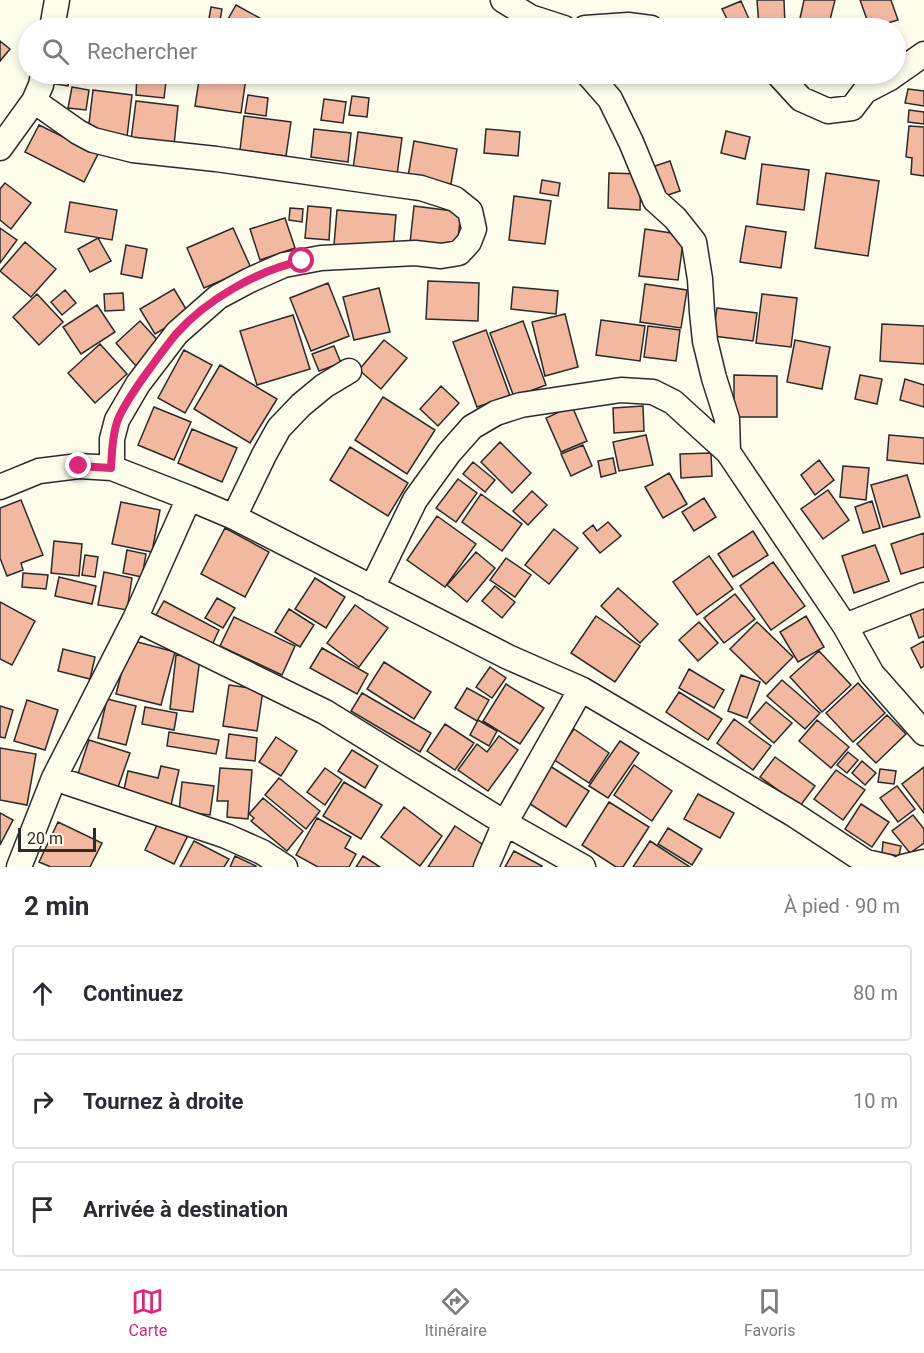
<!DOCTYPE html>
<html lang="fr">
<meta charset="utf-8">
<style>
:root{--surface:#fff;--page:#f7f7f7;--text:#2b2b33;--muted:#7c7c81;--line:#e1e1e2;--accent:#db2777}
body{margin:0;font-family:Roboto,sans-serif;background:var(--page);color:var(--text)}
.scale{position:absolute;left:18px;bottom:15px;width:78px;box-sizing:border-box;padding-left:6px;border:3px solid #2b2b2b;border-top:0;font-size:16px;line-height:21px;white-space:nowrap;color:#2b2b2b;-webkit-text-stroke:4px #fdfbea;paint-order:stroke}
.stop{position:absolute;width:18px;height:18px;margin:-14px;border:4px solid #db2777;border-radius:50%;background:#fff}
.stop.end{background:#db2777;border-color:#fff;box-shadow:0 2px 6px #0008}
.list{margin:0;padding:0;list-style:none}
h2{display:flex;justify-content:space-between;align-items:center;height:78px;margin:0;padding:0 24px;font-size:26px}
h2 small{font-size:20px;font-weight:400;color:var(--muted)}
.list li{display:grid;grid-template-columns:39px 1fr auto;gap:18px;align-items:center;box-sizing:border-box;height:96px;margin:0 12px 12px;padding:0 12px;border:2px solid var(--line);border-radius:6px}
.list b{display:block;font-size:22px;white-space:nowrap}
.list em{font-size:20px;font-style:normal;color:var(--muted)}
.icon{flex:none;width:33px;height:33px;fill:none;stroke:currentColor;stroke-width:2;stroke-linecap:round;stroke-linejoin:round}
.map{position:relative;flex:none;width:924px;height:867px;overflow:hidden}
.search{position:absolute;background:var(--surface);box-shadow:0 3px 9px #0003;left:18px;right:18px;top:18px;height:66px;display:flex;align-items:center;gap:15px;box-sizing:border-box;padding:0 21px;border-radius:33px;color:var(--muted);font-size:22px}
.sheet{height:402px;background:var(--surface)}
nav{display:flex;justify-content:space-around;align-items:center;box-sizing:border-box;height:84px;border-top:2px solid var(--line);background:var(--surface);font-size:16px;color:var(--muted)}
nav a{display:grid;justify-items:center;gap:3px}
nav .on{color:var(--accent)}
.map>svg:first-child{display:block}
.building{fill:#f2b8a0;stroke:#2b2b2b;stroke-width:1.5}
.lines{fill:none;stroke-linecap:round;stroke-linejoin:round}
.minor-casing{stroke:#2b2b2b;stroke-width:27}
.minor{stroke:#fdfbea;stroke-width:24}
.route{stroke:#db2777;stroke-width:8}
</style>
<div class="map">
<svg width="924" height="867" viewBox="0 0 924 867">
<rect width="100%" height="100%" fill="#fdfbea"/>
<path class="building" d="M757 0H784L785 26 759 28Z
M804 0H835L828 28 799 23Z
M860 0H891L898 20 870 28Z
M741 1 749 19 731 27 722 9Z
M236 5 276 27 275 28H223Z
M211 7 222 9 219 26 208 24Z
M0 41 10 49 0 61Z
M57 74H70L68 86 55 84Z
M137 74H167L164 98 136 95Z
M200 74H213L246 78 241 113 195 106Z
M493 74H537L536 79Z
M72 87 89 90 86 110 68 108Z
M908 89 924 91V106L905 103Z
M93 90 132 95 127 137 88 132Z
M248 95 268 98 266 116 245 113Z
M352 96 369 98 367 117 349 115Z
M324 99 346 102 343 123 321 120Z
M136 101 178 106 174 145 131 140Z
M909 110 924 112V124L908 122Z
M244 116 291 122 286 156 240 150Z
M39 125 98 154 84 182 25 152Z
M909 126 924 127V176L911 174 912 158 906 157Z
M314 129 351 133 348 162 311 157Z
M486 129 520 132 518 156 484 153Z
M726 131 750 137 745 159 721 153Z
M358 132 402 138 397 175 353 169Z
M414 141 457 149 451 184 408 177Z
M670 161 680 191 659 198 649 168Z
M762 164 809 170 804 210 757 204Z
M609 173 641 174 640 210 608 208Z
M826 173 879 181 868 256 815 248Z
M542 180 560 183 558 196 540 193Z
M5 183 31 203 11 229 0 220V189Z
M514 196 551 201 545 244 509 240Z
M70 202 117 210 112 240 65 232Z
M308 206 331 208 329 240 305 238Z
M414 206 461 212 457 248 410 243Z
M290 208 303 209 302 222 289 220Z
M337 210 396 215 393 250 334 245Z
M285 218 295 248 260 260 250 229Z
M746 226 786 232 781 268 740 262Z
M0 228 17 240 0 263Z
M233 228 251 268 204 288 187 248Z
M645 229 684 235 678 280 639 276Z
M98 238 111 261 90 272 78 249Z
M25 242 56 269 31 297 0 271Z
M126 245 147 249 142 278 121 274Z
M428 281 479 283 478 321 426 319Z
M328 283 349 336 311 351 290 298Z
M645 284 687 290 681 328 640 322Z
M513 287 558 291 556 314 511 309Z
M379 288 390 332 354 340 343 297Z
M174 289 189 314 155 334 140 309Z
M65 290 76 303 62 315 51 302Z
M123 293 124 310 105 311 104 294Z
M37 294 63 322 39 345 13 317Z
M762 294 797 298 791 347 756 343Z
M97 305 115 332 81 354 63 327Z
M717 308 757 313 753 341 713 336Z
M565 314 578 367 545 376 532 322Z
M293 315 310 369 257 385 240 331Z
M601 320 645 326 640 361 596 355Z
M140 321 161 344 136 366 116 343Z
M523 321 546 385 514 397 490 333Z
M882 324 924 326V364L880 361Z
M648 326 680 330 676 361 644 357Z
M486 330 510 396 477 407 453 342Z
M384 340 407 358 381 389 359 370Z
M795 340 830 347 822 389 787 382Z
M100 344 127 374 95 403 68 373Z
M334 346 341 363 319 371 312 354Z
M184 350 212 365 185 413 158 398Z
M220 365 277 399 250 443 194 409Z
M734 375 777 376V417H734Z
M860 375 882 379 877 404 855 399Z
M905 379 924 385V407L900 400Z
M441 386 459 403 438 426 420 409Z
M383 397 435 430 407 474 355 440Z
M572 406 587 441 561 452 546 418Z
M643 406 644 431 614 433 613 408Z
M154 407 191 422 174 460 138 445Z
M192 429 237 448 222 482 178 463Z
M646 435 653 465 619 471 613 442Z
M889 435 924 438V464L887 460Z
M500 442 531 473 512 493 481 462Z
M583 445 592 466 571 476 561 454Z
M350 447 408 483 388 516 330 480Z
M711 453 712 476 681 478 680 454Z
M613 458 616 473 601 477 598 461Z
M819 460 834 480 815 495 801 475Z
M473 462 495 480 485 492 463 474Z
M843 466 869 468 866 500 840 497Z
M669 473 687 504 663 518 645 487Z
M907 475 920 517 883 527 871 485Z
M458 479 477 493 456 522 436 508Z
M828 490 849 520 823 539 801 509Z
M532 491 547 505 528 525 513 511Z
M481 494 522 524 502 551 462 522Z
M704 498 716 517 694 531 682 512Z
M21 500 43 555 21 563 23 570 7 576 0 558V508Z
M872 501 880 528 863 533 855 507Z
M121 502 160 510 152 552 112 544Z
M437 516 476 544 445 587 407 560Z
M608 522 621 536 600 553 583 533 593 525 597 531Z
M225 528 269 552 245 597 201 574Z
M554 529 578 548 549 584 525 565Z
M753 531 768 555 733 577 718 554Z
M924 533V567L901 574 891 544Z
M54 541 82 544 79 576 51 573Z
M875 545 889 581 854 593 842 556Z
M127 550 146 554 142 577 123 573Z
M476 552 495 568 467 602 447 585Z
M85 555 98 557 95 577 82 575Z
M709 556 733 589 697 615 673 582Z
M506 558 531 575 515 597 490 580Z
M773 562 805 606 771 630 740 586Z
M104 572 132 578 127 610 98 605Z
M23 573 48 575 46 589 22 587Z
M59 577 96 586 92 604 55 596Z
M315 578 345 597 326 628 295 609Z
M495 586 515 602 502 618 482 601Z
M618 588 658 624 640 643 601 606Z
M735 594 755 619 724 643 704 618Z
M217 598 235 608 223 628 205 618Z
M164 601 219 630 212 645 156 615Z
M0 602 35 621 12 665 0 659Z
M355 605 388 628 359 667 327 643Z
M924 605V636L919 638 909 611Z
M289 609 314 625 300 647 275 632Z
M596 616 640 646 615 682 571 653Z
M806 616 824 647 798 662 780 632Z
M234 617 295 646 282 675 220 646Z
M699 622 718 643 698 661 679 640Z
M757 622 793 657 766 684 730 649Z
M130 640 175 652 161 705 116 694Z
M924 641V666L921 668 911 648Z
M322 648 368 674 357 694 310 668Z
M63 649 95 657 90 679 58 671Z
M819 651 851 685 822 712 790 677Z
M176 655 200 658 193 712 170 709Z
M384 662 431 692 414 719 367 689Z
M490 667 506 678 492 698 476 687Z
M689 669 724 690 714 708 679 688Z
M741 675 760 682 747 718 728 711Z
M782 680 820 713 805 729 767 696Z
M858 683 885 713 853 742 826 713Z
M506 684 544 708 520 744 483 721Z
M229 685 263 690 257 731 223 726Z
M467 688 489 700 477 721 455 708Z
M679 692 722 719 708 740 666 712Z
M362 693 431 733 420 752 351 711Z
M107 699 136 706 126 745 98 738Z
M27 700 58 710 45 750 14 741Z
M766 702 792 723 774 743 749 722Z
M0 706 13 710 5 738 0 737Z
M145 707 177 713 174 730 142 724Z
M887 715 906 734 876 763 857 744Z
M734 719 771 746 753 770 717 743Z
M478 720 497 731 489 746 470 735Z
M817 720 849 747 831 768 799 741Z
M445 724 474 743 455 770 427 751Z
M574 729 609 753 589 783 553 759Z
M169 732 219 740 216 754 167 746Z
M229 734 257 738 255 761 226 758Z
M499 736 518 750 488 791 458 770 477 744 487 752Z
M276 737 297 751 281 776 259 762Z
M89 740 130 753 117 790 77 777Z
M620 741 639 753 608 798 589 786Z
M0 748 36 754 27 805 0 800Z
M352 750 378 766 365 788 338 771Z
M848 752 858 760 847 773 837 765Z
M775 757 815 786 800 806 760 777Z
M862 761 876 773 865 785 852 773Z
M634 765 672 791 652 821 614 795Z
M161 766 179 770 171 805 123 794 128 771 158 778Z
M550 766 589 791 566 827 527 802Z
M924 767V813L902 784Z
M220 768 252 770 248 819 227 817 228 801H217Z
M325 768 342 780 325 805 307 792Z
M880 769 896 771 894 784 878 782Z
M836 770 865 790 843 820 814 799Z
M279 778 320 811 306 829 265 795Z
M182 782 214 786 210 815 179 811Z
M344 782 382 805 361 839 323 816Z
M897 786 915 809 898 822 880 798Z
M698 794 734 813 720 838 684 819Z
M263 798 303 831 287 851 251 821 254 818 249 814Z
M609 802 649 827 623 867H616L582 845Z
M861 804 889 822 872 847 845 829Z
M404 807 442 836 420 866 381 837Z
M0 813 13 820 0 845Z
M913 815 924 829V843L910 853 892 831Z
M317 818 351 837 345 848 356 854 349 867H318L296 855Z
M160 819 189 833 174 864 145 850Z
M58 822 102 843 90 867H51L39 862Z
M455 826 491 850 480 867H428Z
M668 828 702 849 692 865 658 844Z
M194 841 229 859 224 867H180Z
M650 841 690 867H633Z
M883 842 901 846 899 856 882 853Z
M514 851 542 866 541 867H505Z
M235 856 256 866V867H230Z
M363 856 380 867H356Z"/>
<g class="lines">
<g class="minor-casing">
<path id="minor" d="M503 0 530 17 564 28
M52 28 57 0
M585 28 628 25 651 28
M588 74 610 99 631 142 655 200 675 218 694 242 700 279 702 312 705 341 714 378 727 419 728 452
M778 74 801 99 828 111 852 108 865 91 890 78 924 54
M34 101 78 132 93 140 133 150 216 159 391 184 421 188 455 199 470 211 474 229 469 242 459 253 441 256 415 253 321 258 284 265 250 280 218 297 177 333 138 384 117 420 112 439V468
M0 148 34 101 41 85 43 74
M0 487 39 471 79 466 112 468 189 498 234 517 508 657 581 689 793 814 866 862 888 867
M234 517 264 455 279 428 301 405 324 386 349 371
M372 588 415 500 449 453 472 427 496 413 521 405 621 390 653 392 673 402 728 452 845 626 872 674 924 733
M135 619 325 712 505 823 583 867
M845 626 924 595
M54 778 226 836 262 852 285 867
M19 867 54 778 135 619 189 498
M486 867 505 823 581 689
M903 867 924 862"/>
</g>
<use href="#minor" class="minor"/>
</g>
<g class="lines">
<path class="route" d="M79 466 111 468C112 452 112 437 117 422 123 405 140 382 151 367 159 356 167 345 176 334 206 300 258 270 302 261"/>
</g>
</svg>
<div class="scale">20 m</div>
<div class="stop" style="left:302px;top:261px"></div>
<div class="stop end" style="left:79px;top:466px"></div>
<div class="search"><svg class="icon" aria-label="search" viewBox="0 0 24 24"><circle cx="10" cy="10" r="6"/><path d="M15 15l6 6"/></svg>Rechercher</div>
</div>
<section class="sheet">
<h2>2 min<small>À pied · 90 m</small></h2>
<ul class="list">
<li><svg class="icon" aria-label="ahead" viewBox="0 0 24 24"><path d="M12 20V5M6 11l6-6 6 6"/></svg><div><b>Continuez</b></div><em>80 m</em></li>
<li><svg class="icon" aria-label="right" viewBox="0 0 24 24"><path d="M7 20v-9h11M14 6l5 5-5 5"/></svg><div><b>Tournez à droite</b></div><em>10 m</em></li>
<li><svg class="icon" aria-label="arrive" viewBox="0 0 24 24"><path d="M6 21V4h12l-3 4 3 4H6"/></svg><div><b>Arrivée à destination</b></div></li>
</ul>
</section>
<nav>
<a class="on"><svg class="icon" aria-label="map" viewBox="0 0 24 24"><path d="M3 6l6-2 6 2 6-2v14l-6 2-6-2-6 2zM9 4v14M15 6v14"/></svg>Carte</a>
<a><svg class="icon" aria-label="directions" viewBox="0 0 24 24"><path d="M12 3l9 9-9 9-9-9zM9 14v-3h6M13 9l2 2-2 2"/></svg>Itinéraire</a>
<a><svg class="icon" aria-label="saved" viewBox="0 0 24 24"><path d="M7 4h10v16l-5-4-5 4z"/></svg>Favoris</a>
</nav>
